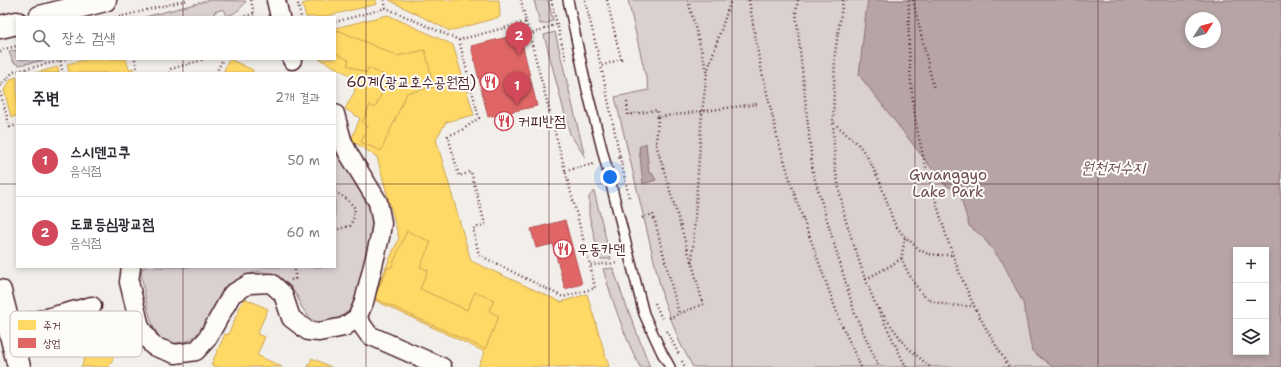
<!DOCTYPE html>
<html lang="ko">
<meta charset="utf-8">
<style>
:root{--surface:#fff;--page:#f2f2f3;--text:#2b2b33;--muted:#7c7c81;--line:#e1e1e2;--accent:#d1495b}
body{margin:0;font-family:"Shantell Sans","Poor Story",sans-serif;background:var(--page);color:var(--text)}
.controls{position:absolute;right:12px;bottom:12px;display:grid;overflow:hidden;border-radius:0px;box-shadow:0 2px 6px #0003}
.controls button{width:36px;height:36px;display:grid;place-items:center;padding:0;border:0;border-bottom:1px solid var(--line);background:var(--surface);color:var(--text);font:20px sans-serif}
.compass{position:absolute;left:1185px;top:12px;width:36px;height:36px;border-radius:50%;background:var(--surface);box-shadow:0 2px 6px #0003;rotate:54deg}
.you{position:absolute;left:610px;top:177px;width:14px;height:14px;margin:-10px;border:3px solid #fff;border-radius:50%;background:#1a73e8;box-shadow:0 0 0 6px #1a73e833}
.badge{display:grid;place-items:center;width:26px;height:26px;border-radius:50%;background:var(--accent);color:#fff;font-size:13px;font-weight:700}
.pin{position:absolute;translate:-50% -33px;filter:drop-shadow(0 1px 2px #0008)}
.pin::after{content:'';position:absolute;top:21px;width:14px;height:12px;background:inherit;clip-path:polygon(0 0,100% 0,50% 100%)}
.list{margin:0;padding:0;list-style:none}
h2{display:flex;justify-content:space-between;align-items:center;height:52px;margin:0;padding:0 16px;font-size:17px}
h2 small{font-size:13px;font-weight:400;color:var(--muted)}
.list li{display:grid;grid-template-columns:26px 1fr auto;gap:12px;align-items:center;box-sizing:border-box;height:72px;padding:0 16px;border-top:1px solid var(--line)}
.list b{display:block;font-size:15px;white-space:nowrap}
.list p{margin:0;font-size:13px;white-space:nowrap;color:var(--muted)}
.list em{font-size:13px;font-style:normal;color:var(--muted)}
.icon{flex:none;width:22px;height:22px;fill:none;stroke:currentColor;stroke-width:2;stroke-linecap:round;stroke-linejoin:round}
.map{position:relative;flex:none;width:1281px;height:367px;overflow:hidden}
.search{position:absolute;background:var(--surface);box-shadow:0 2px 6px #0003;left:16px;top:16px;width:320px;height:44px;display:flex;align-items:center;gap:10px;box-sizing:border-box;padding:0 14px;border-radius:0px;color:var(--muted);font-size:15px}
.panel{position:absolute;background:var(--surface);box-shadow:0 2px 6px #0003;left:16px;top:72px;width:320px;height:196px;border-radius:0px}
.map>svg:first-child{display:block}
.green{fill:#d9d0cf;stroke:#92787d;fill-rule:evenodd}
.water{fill:#b7a5a6;stroke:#8b6f75;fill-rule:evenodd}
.homes{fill:#ffd966;stroke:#c9a154}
.shops{fill:#e06666;stroke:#b35154}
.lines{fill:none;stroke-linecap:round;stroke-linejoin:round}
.service-casing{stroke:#4a1f2b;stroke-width:12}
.minor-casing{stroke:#4a1f2b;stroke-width:21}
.tertiary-casing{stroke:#4a1f2b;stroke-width:25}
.path{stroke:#4a1f2b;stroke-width:2.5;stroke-dasharray:1 3;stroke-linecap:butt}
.service{stroke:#fdfcf7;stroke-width:9}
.minor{stroke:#fdfcf7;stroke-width:18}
.tertiary{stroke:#fdfcf7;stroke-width:22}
.grid{fill:none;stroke:#4a1f2b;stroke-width:1;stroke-opacity:0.55}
.labels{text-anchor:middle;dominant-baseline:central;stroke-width:4;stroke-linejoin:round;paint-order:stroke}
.poi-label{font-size:15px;fill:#4a1f2b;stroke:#fdfcf7;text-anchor:start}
.park-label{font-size:15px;fill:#6e4b54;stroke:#fdfcf7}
.water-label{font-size:16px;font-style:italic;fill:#704e56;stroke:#fdfcf7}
.key{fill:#fdfcf7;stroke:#c7baba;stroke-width:1}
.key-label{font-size:11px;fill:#4a1f2b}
</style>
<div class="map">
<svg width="1281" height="367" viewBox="0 0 1281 367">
<rect width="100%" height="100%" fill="#f2efeb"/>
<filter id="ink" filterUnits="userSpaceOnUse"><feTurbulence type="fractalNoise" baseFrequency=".025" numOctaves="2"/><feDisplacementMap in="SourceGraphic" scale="8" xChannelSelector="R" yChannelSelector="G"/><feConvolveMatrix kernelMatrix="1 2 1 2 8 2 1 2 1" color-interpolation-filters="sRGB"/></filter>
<g filter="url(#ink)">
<path class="green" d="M210 0 246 1C241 9 236 13 227 16L224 9 214 12 215 17H145Z
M534 0H548L553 20 546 24H540Z
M628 0H1281V367H693L680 343 663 298 615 97 649 90ZM1191 18H1215V42H1191ZM1236 250H1266V352H1236Z
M555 32 585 157 570 134 544 35Z
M17 50V59H51L19 65 13 62 9 52Z
M335 135 372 204 374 235 352 312 340 318 318 323 310 319 301 306 297 296 290 286 281 278 260 271 242 277 228 289 197 334C190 341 184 343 175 343 171 343 166 342 163 340 149 331 144 289 141 273L143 267H335Z
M594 191 611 259H600L589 215V197Z
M613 268 623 297 650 367H640C624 336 613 302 603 269Z"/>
<path class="water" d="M868 0H1281V367H1053L1032 351 1023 303 1003 263 982 236 969 226 960 194 943 183 859 75 866 12ZM1191 18H1215V42H1191ZM1236 250H1266V352H1236Z
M646 143 649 173H652L656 180 643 184 639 147Z"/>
<path class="homes" d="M318 0H376L377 4 323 17H306L302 4Z
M389 0H499L500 17 450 31Z
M388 15 453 45 474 115 446 122 436 139 471 261 561 302 587 294 609 367H478L485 352 372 299 399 238 377 157 351 140 360 118 345 109 355 91 352 76 319 59H335V28Z
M338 30 397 56 425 50 434 87 407 93 381 151 361 142 368 126 362 123 370 105 375 108 389 77 368 68 366 73 347 65 349 60 335 53V38Z
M89 59H126L129 69 133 68 134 73H69L67 64Z
M229 59 253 70 252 73H223Z
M58 67 59 73H35Z
M17 77V116L11 117 4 90 11 79Z
M407 231 431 242 420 267 428 270 420 289 467 310 475 292 494 300 489 311 499 316 485 349 374 298 388 267 391 268Z
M244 298 268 309 257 334 265 337 257 355 282 367H215L211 365 225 334 228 335Z
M104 316 127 327 109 367H81Z
M312 358 331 367H308Z"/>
<path class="shops" d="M520 34 537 106 488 117 471 46Z
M565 220 582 284 565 289 553 244 536 248 531 229Z"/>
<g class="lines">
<g class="service-casing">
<path id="service" d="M568 0 587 90 644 314 662 353 670 367"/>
</g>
<g class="minor-casing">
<path id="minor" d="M276 0 280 17
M292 59V60
M131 267 129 282 140 327 153 346 175 354 196 351 207 339 232 294 249 284 271 283 283 294 291 318 308 331 319 332 344 327 357 318 364 302 380 237 382 223 378 202 348 153 342 140 335 114
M357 318 369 335 442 367
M9 328 92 306"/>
</g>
<g class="tertiary-casing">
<path id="tertiary" d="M40 17 105 0
M0 27 17 23
M0 291 19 367"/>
</g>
<path class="path" d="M251 0 254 14
M297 0 301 17
M384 0 386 8
M551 0 566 60
M585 0 601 66
M607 0 621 59 601 66 620 157 616 158
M749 0 759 59 778 140 796 199 840 321 861 367
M798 0 796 12 813 173 855 314 879 367
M843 0 835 53 833 123 835 168 845 218 863 273 875 303 906 367
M909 0C908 37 909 73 914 109 918 139 926 169 935 198 944 229 953 260 967 290 978 317 994 342 1009 367
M913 0 934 89
M119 17 187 0
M241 17 254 14 255 17
M335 22 386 8 459 40 526 22 521 0
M526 22 590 265 618 263
M529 35 557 24
M459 40 479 118 462 130 448 136 459 176 471 172 485 224 473 229 479 255 563 297 595 288 590 265
M0 52 4 49 17 46
M135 59 138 73
M60 61 63 73
M707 72 731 0
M169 73 171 69 205 59
M216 73 223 59
M0 86 13 72 67 59
M0 92 10 127 17 125
M627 102 628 115 657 110 658 117 757 104
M658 117 656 144 691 261
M834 123 858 144 867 156 880 182 894 223 903 235 920 250 928 254 941 255H953
M620 157 629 197
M565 171 593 164
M335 192 347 199 355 208 354 217 350 226 335 230
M642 218 653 214 679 314
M905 238C904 244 902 251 902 257 902 265 920 295 928 299 941 306 960 306 974 306
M866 279 890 266 902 258
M291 280 295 279V267
M655 303 662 319
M879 309 906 346 930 367
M669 318 703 304 692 263 702 112 707 72 688 0
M667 331 679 355
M682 361 685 367"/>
<use href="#service" class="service"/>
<use href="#minor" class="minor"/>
<use href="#tertiary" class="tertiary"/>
</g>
</g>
<path class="grid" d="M183 0V17M366 0V367M549 0V367M732 0V367M915 0V367M1098 0V367M183 59V73M0 184H17M335 184H1281M183 267V367"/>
<defs>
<g id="restaurant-ring" transform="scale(1)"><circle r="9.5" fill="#fdfcf7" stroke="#d1495b" stroke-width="1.5"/><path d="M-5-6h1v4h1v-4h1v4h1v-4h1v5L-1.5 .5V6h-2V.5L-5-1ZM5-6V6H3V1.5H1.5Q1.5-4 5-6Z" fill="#d1495b"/></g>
</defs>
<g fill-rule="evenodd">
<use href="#restaurant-ring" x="490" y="82"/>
<use href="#restaurant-ring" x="504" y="121"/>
<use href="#restaurant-ring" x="563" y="249"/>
</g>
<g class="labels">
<g class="poi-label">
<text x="476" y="82" text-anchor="end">60계(광교호수공원점)</text>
<text x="518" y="121">커피반점</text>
<text x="577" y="249">우동카덴</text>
</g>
<g class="park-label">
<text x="948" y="175">Gwanggyo<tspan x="948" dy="17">Lake Park</tspan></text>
</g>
<g class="water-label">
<text x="1113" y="167">원천저수지</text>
</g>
</g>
<rect x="10" y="311" width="132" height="46" rx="6" class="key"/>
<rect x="18" y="320" width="18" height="10" fill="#ffd966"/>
<rect x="18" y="338" width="18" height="10" fill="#e06666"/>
<g class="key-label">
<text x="43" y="329">주거</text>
<text x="43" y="347">상업</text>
</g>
</svg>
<div class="controls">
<button>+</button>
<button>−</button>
<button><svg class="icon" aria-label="layers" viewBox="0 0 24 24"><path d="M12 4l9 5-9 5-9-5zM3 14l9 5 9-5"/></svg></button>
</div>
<svg class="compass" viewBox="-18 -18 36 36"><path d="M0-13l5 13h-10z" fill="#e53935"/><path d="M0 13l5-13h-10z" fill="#7c7c81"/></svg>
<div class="you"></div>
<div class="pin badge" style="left:517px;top:105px">1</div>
<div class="pin badge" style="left:519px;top:55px">2</div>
<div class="search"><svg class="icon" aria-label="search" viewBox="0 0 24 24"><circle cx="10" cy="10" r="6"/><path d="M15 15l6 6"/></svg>장소 검색</div>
<section class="panel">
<h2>주변<small>2개 결과</small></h2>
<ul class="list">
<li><span class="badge">1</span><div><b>스시덴고쿠</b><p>음식점</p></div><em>50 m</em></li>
<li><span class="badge">2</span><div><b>도쿄등심광교점</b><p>음식점</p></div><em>60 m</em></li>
</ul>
</section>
</div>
